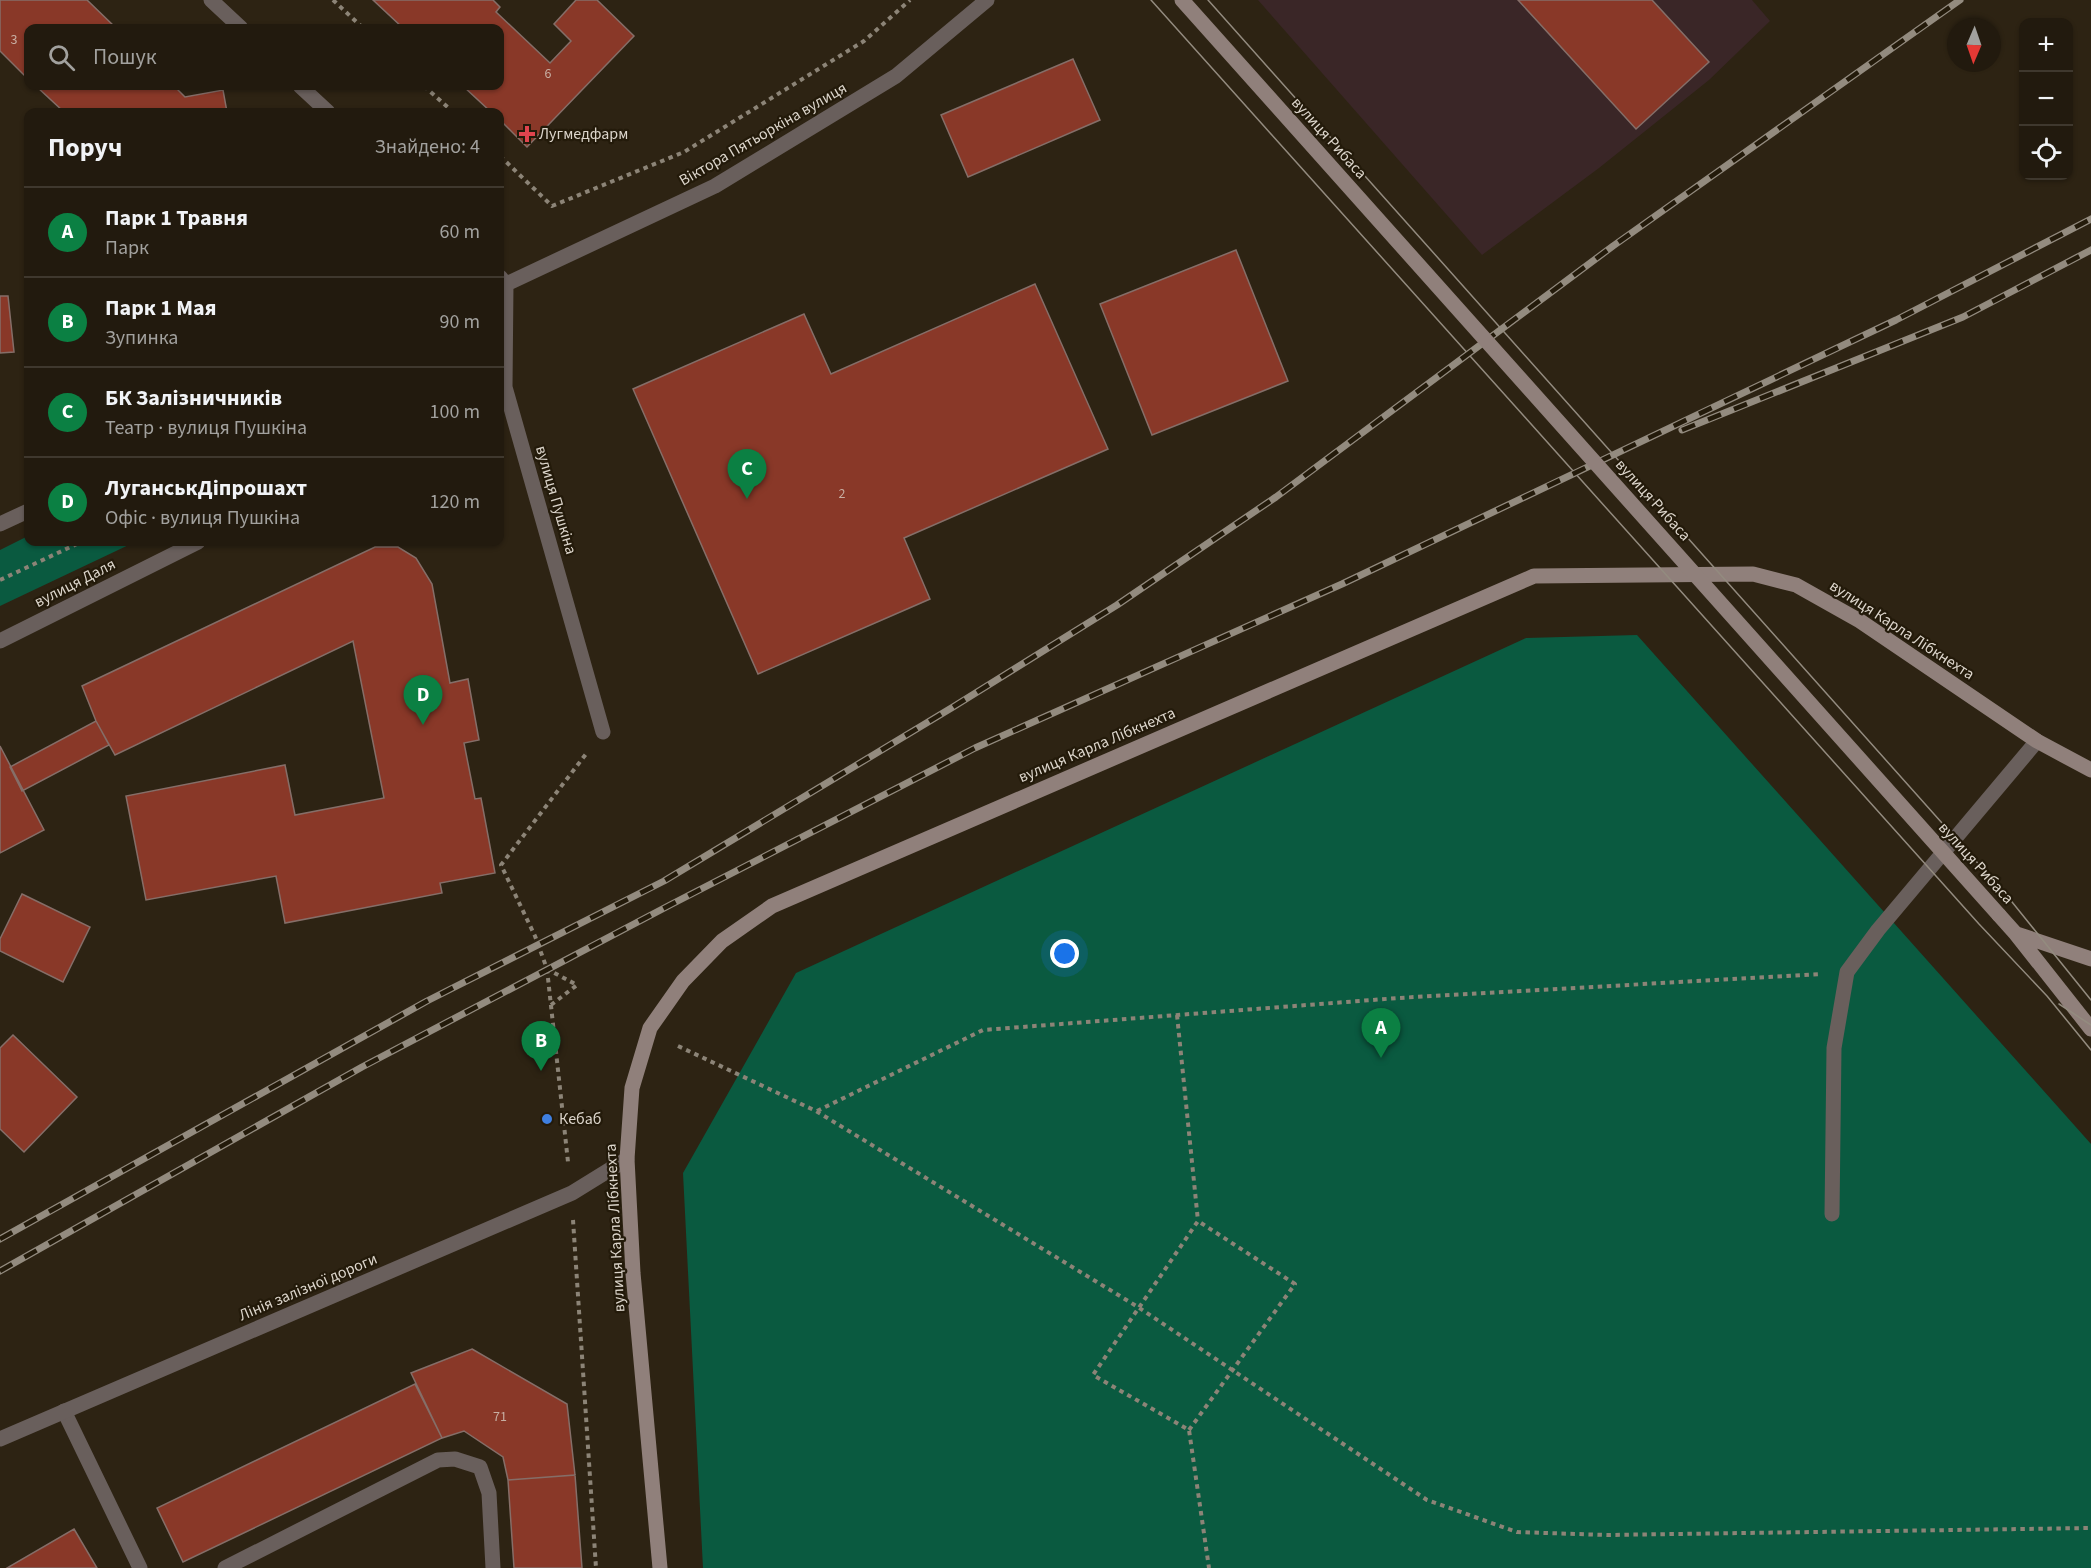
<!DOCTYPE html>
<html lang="uk">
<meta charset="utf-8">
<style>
:root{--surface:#221a0e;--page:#2a2317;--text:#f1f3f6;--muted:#a2a19e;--line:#3f382e;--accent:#0b8043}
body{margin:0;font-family:"Source Sans 3",sans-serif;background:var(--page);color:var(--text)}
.controls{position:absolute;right:18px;top:18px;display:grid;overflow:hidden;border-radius:12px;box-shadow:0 2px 4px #0004}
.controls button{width:54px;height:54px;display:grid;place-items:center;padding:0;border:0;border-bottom:2px solid var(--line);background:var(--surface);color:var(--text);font:30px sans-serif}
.compass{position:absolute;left:1947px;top:18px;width:54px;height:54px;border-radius:50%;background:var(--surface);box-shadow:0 2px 4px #0004;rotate:182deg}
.you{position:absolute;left:1065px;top:954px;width:21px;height:21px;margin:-15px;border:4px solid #fff;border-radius:50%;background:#1a73e8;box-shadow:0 0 0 9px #1a73e833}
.badge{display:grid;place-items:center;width:39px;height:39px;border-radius:50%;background:var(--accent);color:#fff;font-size:20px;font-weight:700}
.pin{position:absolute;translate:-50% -50px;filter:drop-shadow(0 2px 3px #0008)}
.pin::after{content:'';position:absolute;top:32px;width:21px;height:18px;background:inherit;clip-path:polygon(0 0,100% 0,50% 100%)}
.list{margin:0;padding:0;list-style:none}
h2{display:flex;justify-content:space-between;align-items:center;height:78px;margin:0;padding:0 24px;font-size:26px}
h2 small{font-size:20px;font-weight:400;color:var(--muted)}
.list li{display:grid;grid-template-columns:39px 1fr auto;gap:18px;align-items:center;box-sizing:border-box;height:90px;padding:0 24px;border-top:2px solid var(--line)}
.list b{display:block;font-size:22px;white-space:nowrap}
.list p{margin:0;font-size:20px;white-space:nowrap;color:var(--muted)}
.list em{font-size:20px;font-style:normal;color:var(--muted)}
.icon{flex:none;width:33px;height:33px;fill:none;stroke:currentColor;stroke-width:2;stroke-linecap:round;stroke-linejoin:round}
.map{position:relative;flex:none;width:2091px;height:1568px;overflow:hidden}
.search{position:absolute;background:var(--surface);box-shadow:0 2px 4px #0004;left:24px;top:24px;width:480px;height:66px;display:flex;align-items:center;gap:15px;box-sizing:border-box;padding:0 21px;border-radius:12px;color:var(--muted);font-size:22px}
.panel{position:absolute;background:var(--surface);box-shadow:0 2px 4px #0004;left:24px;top:108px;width:480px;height:438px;border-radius:12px}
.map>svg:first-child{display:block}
.industrial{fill:#3a2627}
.green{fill:#0a5a40}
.building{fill:#893828;stroke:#856e68;stroke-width:1.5}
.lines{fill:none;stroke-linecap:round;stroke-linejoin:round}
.path{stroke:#8c8477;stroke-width:4;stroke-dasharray:4.5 4.5;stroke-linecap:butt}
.lane{stroke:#695f5c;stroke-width:15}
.street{stroke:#695f5c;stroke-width:15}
.secondary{stroke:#90807b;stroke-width:15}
.tram{stroke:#938b7f;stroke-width:1.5}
.rail-casing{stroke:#938b7f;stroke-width:7}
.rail{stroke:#231a0a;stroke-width:4.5;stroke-dasharray:14;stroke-linecap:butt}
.secondary-bridge{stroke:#90807b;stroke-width:15}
.health-dot{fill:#e0444e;stroke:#231a0a;stroke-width:2}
.shop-dot{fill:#3f7fe0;stroke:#231a0a;stroke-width:2}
.labels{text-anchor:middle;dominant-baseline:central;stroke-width:4.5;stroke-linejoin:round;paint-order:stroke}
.number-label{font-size:14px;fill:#c7aea2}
.poi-label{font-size:16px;fill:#dcd5cb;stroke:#231a0a;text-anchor:start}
.street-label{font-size:16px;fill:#dcd5cb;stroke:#231a0a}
</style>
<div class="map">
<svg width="2091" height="1568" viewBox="0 0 2091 1568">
<rect width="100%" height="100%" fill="#2d2313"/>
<path class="industrial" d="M1258 0H1752L1770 21 1709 80 1599 168 1482 255Z"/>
<path class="green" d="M28 536V542H135L0 606V550Z
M1637 635 2091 1144V1568H703L683 1173 796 973 1526 638Z"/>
<path class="building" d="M0 0H87L116 28H28V79L0 51Z
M373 0H493L500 7 496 12 550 63 571 41 554 24 576 0H597L634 36 527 147 500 120V112H491L463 86H500V28H403Z
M1518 0H1652L1709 62 1636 129Z
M1073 59 1100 120 968 177 941 115Z
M36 86H174L185 97 223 90 227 112H64Z
M1236 250 1288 381 1152 435 1100 304Z
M1035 284 1108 449 904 538 930 599 758 674 633 389 804 314 831 374Z
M0 296H8L14 352 0 353Z
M375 547H398L416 558 432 584 450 683 468 679 479 740 464 743 475 799 481 798 495 873 440 883 442 893 285 923 276 876 146 900 126 796 285 765 295 815 384 798 353 641 115 755 96 721 82 686Z
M96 721 109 745 22 791 10 767Z
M0 746 44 830 0 853Z
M22 894 90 927 63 982 0 951V939Z
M13 1035 77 1097 24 1152 0 1129V1048Z
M472 1349 567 1404 575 1475 508 1480 503 1457 464 1431 442 1438 411 1373Z
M415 1384 442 1438 183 1562 157 1508Z
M575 1475 582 1568H514L508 1480Z
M74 1529 97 1568H7Z"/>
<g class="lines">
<path class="path" d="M333 0 363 28
M424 86 453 112
M500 156 552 206 684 152 864 41 910 0
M0 580 81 542
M547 969 568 1162
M551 1005 577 985 547 969 535 936 501 865 586 754
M1177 1015 1198 1221
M678 1046 816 1111 1138 1307 1427 1500 1517 1532 1607 1535 2091 1528
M817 1111 983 1030 1398 998 1821 974
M573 1220 596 1568
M1189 1430 1295 1284 1198 1221 1093 1375 1189 1430 1209 1568"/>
<path class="lane" d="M1832 1214 1834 1048 1847 972 1878 930 2037 741
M64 1411 140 1568
M225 1568 438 1460 455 1459 480 1467 489 1493 493 1568"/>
<path class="street" d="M211 0 241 28
M300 86 328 112
M500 277 506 284 505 387 603 732
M500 287 715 186 896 76 987 0
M0 524 28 511
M0 641 198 542
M0 1439 572 1193 627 1159"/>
<path class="secondary" d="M1999 915 2016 934 2091 1029
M2017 934 2091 959
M660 1568 633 1273 627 1159 632 1088 650 1028 683 981 722 941 772 906 1534 576 1753 574 1796 585 1860 621 2037 741 2091 770"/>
<path class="tram" d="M1151 0 1979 924 2047 996 2091 1050
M1208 0 2008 897 2091 1000
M2059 1004 2091 1025"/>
<g class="rail-casing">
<path id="rail" d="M1682 430 1963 317 2091 250
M0 1239 427 1001 664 881 953 707 1117 605 1276 497 1613 246 1960 0
M0 1271 362 1067 670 905 975 748 1342 584 1896 320 2091 219"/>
</g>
<use href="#rail" class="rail"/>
<path class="secondary-bridge" d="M1182 0 1999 915"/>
</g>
<path class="health-dot" d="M524 125h6v6h6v6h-6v6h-6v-6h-6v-6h6z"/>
<circle class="shop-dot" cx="547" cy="1119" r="6"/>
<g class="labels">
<g class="number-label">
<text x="14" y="40">3</text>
<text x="548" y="74">6</text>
<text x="842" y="494">2</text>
<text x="500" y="1417">71</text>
</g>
<g class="poi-label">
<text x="539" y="134">Лугмедфарм</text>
<text x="559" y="1119">Кебаб</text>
</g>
<g class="street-label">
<text transform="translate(763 134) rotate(-30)">Віктора Пятьоркіна вулиця</text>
<text transform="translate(1329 138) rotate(48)">вулиця Рибаса</text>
<text transform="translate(556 500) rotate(74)">вулиця Пушкіна</text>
<text transform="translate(1653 500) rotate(48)">вулиця Рибаса</text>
<text transform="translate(75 583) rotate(-27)">вулиця Даля</text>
<text transform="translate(1902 630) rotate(33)">вулиця Карла Лібкнехта</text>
<text transform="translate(1097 745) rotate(-23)">вулиця Карла Лібкнехта</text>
<text transform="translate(1976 863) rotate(48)">вулиця Рибаса</text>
<text transform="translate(615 1228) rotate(-93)">вулиця Карла Лібкнехта</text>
<text transform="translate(308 1287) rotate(-23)">Лінія залізної дороги</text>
</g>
</g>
</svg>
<div class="controls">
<button>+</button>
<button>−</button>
<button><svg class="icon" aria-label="locate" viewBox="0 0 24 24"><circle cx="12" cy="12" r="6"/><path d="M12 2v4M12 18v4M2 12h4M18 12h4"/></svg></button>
</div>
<svg class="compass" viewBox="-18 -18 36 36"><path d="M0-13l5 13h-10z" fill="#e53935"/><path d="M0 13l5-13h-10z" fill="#a2a19e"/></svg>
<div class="you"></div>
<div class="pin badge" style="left:1381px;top:1058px">A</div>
<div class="pin badge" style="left:541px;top:1071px">B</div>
<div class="pin badge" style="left:747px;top:499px">C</div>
<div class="pin badge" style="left:423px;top:725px">D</div>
<div class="search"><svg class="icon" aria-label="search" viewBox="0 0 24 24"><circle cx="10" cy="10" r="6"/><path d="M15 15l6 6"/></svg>Пошук</div>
<section class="panel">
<h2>Поруч<small>Знайдено: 4</small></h2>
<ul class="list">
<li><span class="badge">A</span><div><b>Парк 1 Травня</b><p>Парк</p></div><em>60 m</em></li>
<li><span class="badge">B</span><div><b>Парк 1 Мая</b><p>Зупинка</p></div><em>90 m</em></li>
<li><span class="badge">C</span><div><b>БК Залізничників</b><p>Театр · вулиця Пушкіна</p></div><em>100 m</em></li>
<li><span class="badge">D</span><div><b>ЛуганськДіпрошахт</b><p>Офіс · вулиця Пушкіна</p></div><em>120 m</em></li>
</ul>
</section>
</div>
